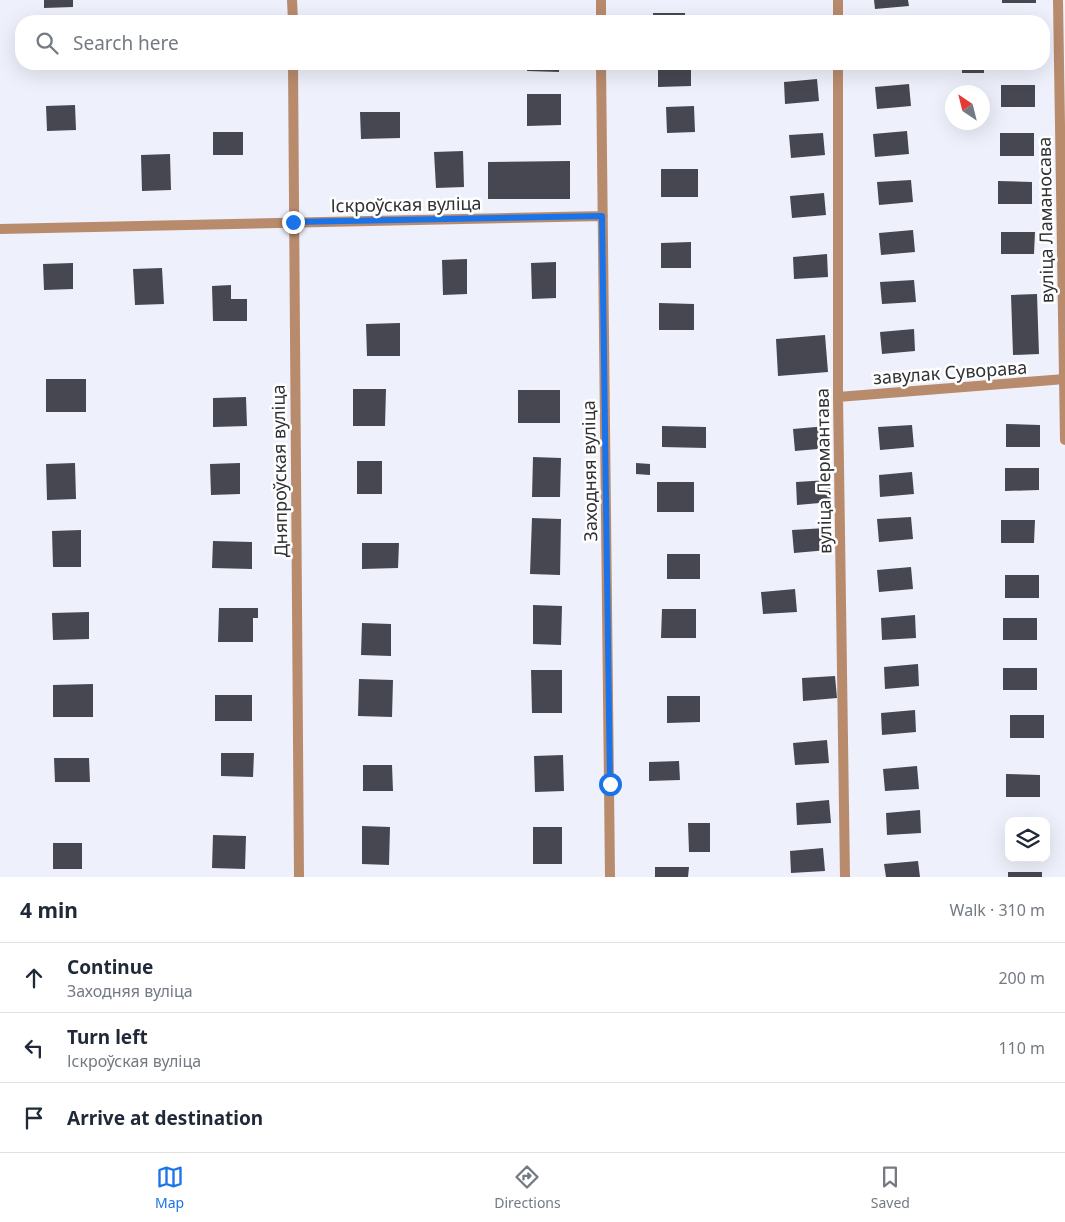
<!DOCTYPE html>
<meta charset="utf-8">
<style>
:root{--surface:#fff;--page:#f2f2f3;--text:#1f2937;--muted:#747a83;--line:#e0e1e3;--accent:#1a73e8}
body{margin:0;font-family:"Noto Sans",sans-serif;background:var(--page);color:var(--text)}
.controls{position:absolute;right:15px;bottom:15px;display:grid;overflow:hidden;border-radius:10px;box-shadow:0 5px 20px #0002}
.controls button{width:45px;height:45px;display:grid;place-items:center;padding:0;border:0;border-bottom:1px solid var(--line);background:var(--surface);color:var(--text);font:25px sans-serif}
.compass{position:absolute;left:945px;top:85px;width:45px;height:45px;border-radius:50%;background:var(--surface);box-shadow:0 5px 20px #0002;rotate:325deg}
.stop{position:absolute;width:15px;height:15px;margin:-11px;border:4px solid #1a73e8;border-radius:50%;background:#fff}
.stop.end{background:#1a73e8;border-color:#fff;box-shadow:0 1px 5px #0008}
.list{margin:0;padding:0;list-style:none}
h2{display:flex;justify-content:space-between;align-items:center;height:65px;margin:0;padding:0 20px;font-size:21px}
h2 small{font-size:16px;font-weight:400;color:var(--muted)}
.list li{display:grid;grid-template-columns:32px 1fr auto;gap:15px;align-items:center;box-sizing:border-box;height:70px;padding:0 20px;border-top:1px solid var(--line)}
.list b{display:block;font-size:19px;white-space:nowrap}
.list p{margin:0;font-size:16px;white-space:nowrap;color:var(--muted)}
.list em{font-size:16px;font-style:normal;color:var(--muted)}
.icon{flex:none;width:28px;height:28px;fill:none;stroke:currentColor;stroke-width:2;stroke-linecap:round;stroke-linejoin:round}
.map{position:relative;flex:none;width:1065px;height:877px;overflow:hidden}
.search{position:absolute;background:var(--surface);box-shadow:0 5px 20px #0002;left:15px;right:15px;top:15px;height:55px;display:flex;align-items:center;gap:12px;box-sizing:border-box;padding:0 18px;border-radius:20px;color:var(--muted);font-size:19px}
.sheet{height:275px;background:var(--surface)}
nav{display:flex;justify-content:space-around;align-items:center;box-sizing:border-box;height:70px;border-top:1px solid var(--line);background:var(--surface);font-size:14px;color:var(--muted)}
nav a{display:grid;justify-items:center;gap:2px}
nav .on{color:var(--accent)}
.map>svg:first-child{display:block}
.building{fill:#464750}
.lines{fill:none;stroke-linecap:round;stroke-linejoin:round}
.minor{stroke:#b88b6c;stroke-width:10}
.route{stroke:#1a73e8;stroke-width:6}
.labels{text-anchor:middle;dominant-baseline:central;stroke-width:5;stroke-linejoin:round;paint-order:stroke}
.street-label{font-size:18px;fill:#303135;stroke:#fff}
</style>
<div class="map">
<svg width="1065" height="877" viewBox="0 0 1065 877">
<rect width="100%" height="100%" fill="#eef0fb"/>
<path class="building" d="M44 0H73V7L44 8Z
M874 0H908L909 6 875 9Z
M1002 0H1036V3H1002Z
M653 13H685V21H653Z
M45 64H73V67L45 69Z
M211 64H245V67L212 68Z
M369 64H398V68L369 69Z
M528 64H559V72L527 71Z
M658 64H691V86L658 87Z
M962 64H984V73H962Z
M817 79 819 101 785 104 784 82Z
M909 84 911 106 877 109 875 87Z
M1001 85H1035V107H1001Z
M527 94H561V125L527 126Z
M75 105 76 130 47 131 46 106Z
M694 106 695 132 667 133 666 107Z
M360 112H400V138L361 139Z
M907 131 909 154 875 157 873 134Z
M213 132H243V155H213Z
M823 133 825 155 791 158 789 135Z
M1000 133H1034V156H1000Z
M463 151 464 187 436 188 434 152Z
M170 154 171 190 142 191 141 155Z
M570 161V199H488V162Z
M661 169H698V197H661Z
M911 180 913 202 879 205 877 182Z
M998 181 1032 182V204H998Z
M824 193 826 215 792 218 790 196Z
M913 230 915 252 881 255 879 233Z
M1001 232H1035L1034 254H1001Z
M691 242V268H661V243Z
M827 254 828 277 794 279 793 257Z
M467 259V294L443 295 442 260Z
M556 262V298L532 299 531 263Z
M73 263V289L44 290 43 264Z
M162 268 164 304 135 305 133 269Z
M914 280 916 302 882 304 880 282Z
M231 285V299H247V321H213L212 286Z
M1037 294 1039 354 1013 355 1011 295Z
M659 303 694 304V330H659Z
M400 323V356H367L366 324Z
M914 329 915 351 882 354 880 332Z
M825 335 828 372 778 376 776 339Z
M46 379H86V412H46Z
M353 389H386L385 426H353Z
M518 390H560V423H518Z
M246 397 247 426 213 427V398Z
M1006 424 1040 425V447H1006Z
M912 425 914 447 880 450 878 427Z
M662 426 706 427V448L662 447Z
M827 426 829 448 795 451 793 429Z
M533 457 561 458 560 497H532Z
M357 461H382V494H357Z
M75 463 76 499 47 500 46 464Z
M240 463V494L211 495 210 464Z
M636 463 650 464V475L636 474Z
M1005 468H1039V490L1005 491Z
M912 472 914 494 880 497 879 475Z
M829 480 831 502 797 505 796 482Z
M657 482H694V512H657Z
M911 517 913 539 879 542 877 519Z
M532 518 561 519 560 575 530 574Z
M1001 520H1035L1034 543H1001Z
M826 528 828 550 794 553 792 530Z
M81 530V567H53L52 531Z
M213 541 252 542V569L212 568Z
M362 543H399L398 568 362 569Z
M667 554H700V579H667Z
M911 567 913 589 879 592 877 570Z
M1005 575H1039V598H1005Z
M795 589 797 612 763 614 761 592Z
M533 605 562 606 561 645 533 644Z
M219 608H258V618H253V642H218Z
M662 609H696V638H661Z
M89 612V639L53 640 52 613Z
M915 615 916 638 882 640 881 618Z
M1003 618H1037V640H1003Z
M362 623 391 624V656L361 655Z
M918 664 919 686 885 689 884 667Z
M1003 668H1037V690H1003Z
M531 670H562V713H532Z
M835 676 837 698 803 701 802 678Z
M359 679 393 680 392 717 358 716Z
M93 684V717H53V685Z
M215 695H252V721H215Z
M667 696H700V722L667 723Z
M915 710 916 732 882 735 881 713Z
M1010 715H1044V738H1010Z
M827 740 829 763 795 765 793 743Z
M221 753H254L253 777 221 776Z
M563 755 564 791 535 792 534 756Z
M54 758H89L90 782H55Z
M679 761 680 780 649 781V762Z
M363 765H392L393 791H363Z
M917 766 919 789 885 791 883 769Z
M1006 774 1040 775V797H1006Z
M829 800 831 823 797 825 796 803Z
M920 810 921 833 887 835 886 813Z
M688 823H710V852H689Z
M362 826 390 827 389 865 362 864Z
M533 827H562V864H533Z
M213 835 246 836 245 869 212 868Z
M53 843H82V869H53Z
M823 848 825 871 791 873 790 851Z
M918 861 920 877H886L884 864Z
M655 867H689L688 877H655Z
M1008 872H1042V877H1008Z"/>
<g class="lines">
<path class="minor" d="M292 0 293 21
M601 0V21
M838 0V21
M1058 0 1065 440
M293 64 299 877
M601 64 610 877
M838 64V397L845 877
M0 229 603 216
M838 397 1065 379"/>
</g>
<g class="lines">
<path class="route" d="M293 222 602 216 610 784"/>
</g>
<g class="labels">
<g class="street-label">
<text transform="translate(406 204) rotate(-1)">Іскроўская вуліца</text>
<text transform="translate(1045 220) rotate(-91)">вуліца Ламаносава</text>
<text transform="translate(950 372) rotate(-4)">завулак Суворава</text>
<text transform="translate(279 471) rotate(-91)">Дняпроўская вуліца</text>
<text transform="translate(589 471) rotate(-91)">Заходняя вуліца</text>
<text transform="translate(823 471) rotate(-91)">вуліца Лермантава</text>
</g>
</g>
</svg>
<div class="controls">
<button><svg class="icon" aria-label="layers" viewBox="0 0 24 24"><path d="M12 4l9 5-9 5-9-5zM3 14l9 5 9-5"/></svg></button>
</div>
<svg class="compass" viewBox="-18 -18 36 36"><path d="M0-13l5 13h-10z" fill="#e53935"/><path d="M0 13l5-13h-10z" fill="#747a83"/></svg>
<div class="stop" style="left:610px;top:784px"></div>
<div class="stop end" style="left:293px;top:222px"></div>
<div class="search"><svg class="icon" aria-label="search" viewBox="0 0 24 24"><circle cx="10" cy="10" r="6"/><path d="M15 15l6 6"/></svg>Search here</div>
</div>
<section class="sheet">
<h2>4 min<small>Walk · 310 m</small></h2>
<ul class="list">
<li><svg class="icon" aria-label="ahead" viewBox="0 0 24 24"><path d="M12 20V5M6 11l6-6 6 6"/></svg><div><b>Continue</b><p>Заходняя вуліца</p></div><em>200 m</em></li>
<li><svg class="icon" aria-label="left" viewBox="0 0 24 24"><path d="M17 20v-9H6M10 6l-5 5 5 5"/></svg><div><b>Turn left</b><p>Іскроўская вуліца</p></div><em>110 m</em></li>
<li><svg class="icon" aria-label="arrive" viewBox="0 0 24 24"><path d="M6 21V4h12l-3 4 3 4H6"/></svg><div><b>Arrive at destination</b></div></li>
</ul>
</section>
<nav>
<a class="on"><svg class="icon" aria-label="map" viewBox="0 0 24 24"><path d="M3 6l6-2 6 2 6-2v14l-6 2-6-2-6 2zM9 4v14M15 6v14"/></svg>Map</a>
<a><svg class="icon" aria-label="directions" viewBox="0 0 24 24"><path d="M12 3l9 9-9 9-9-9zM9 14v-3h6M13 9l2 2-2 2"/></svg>Directions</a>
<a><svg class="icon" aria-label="saved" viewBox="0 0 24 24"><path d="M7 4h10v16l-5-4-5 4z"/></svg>Saved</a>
</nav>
